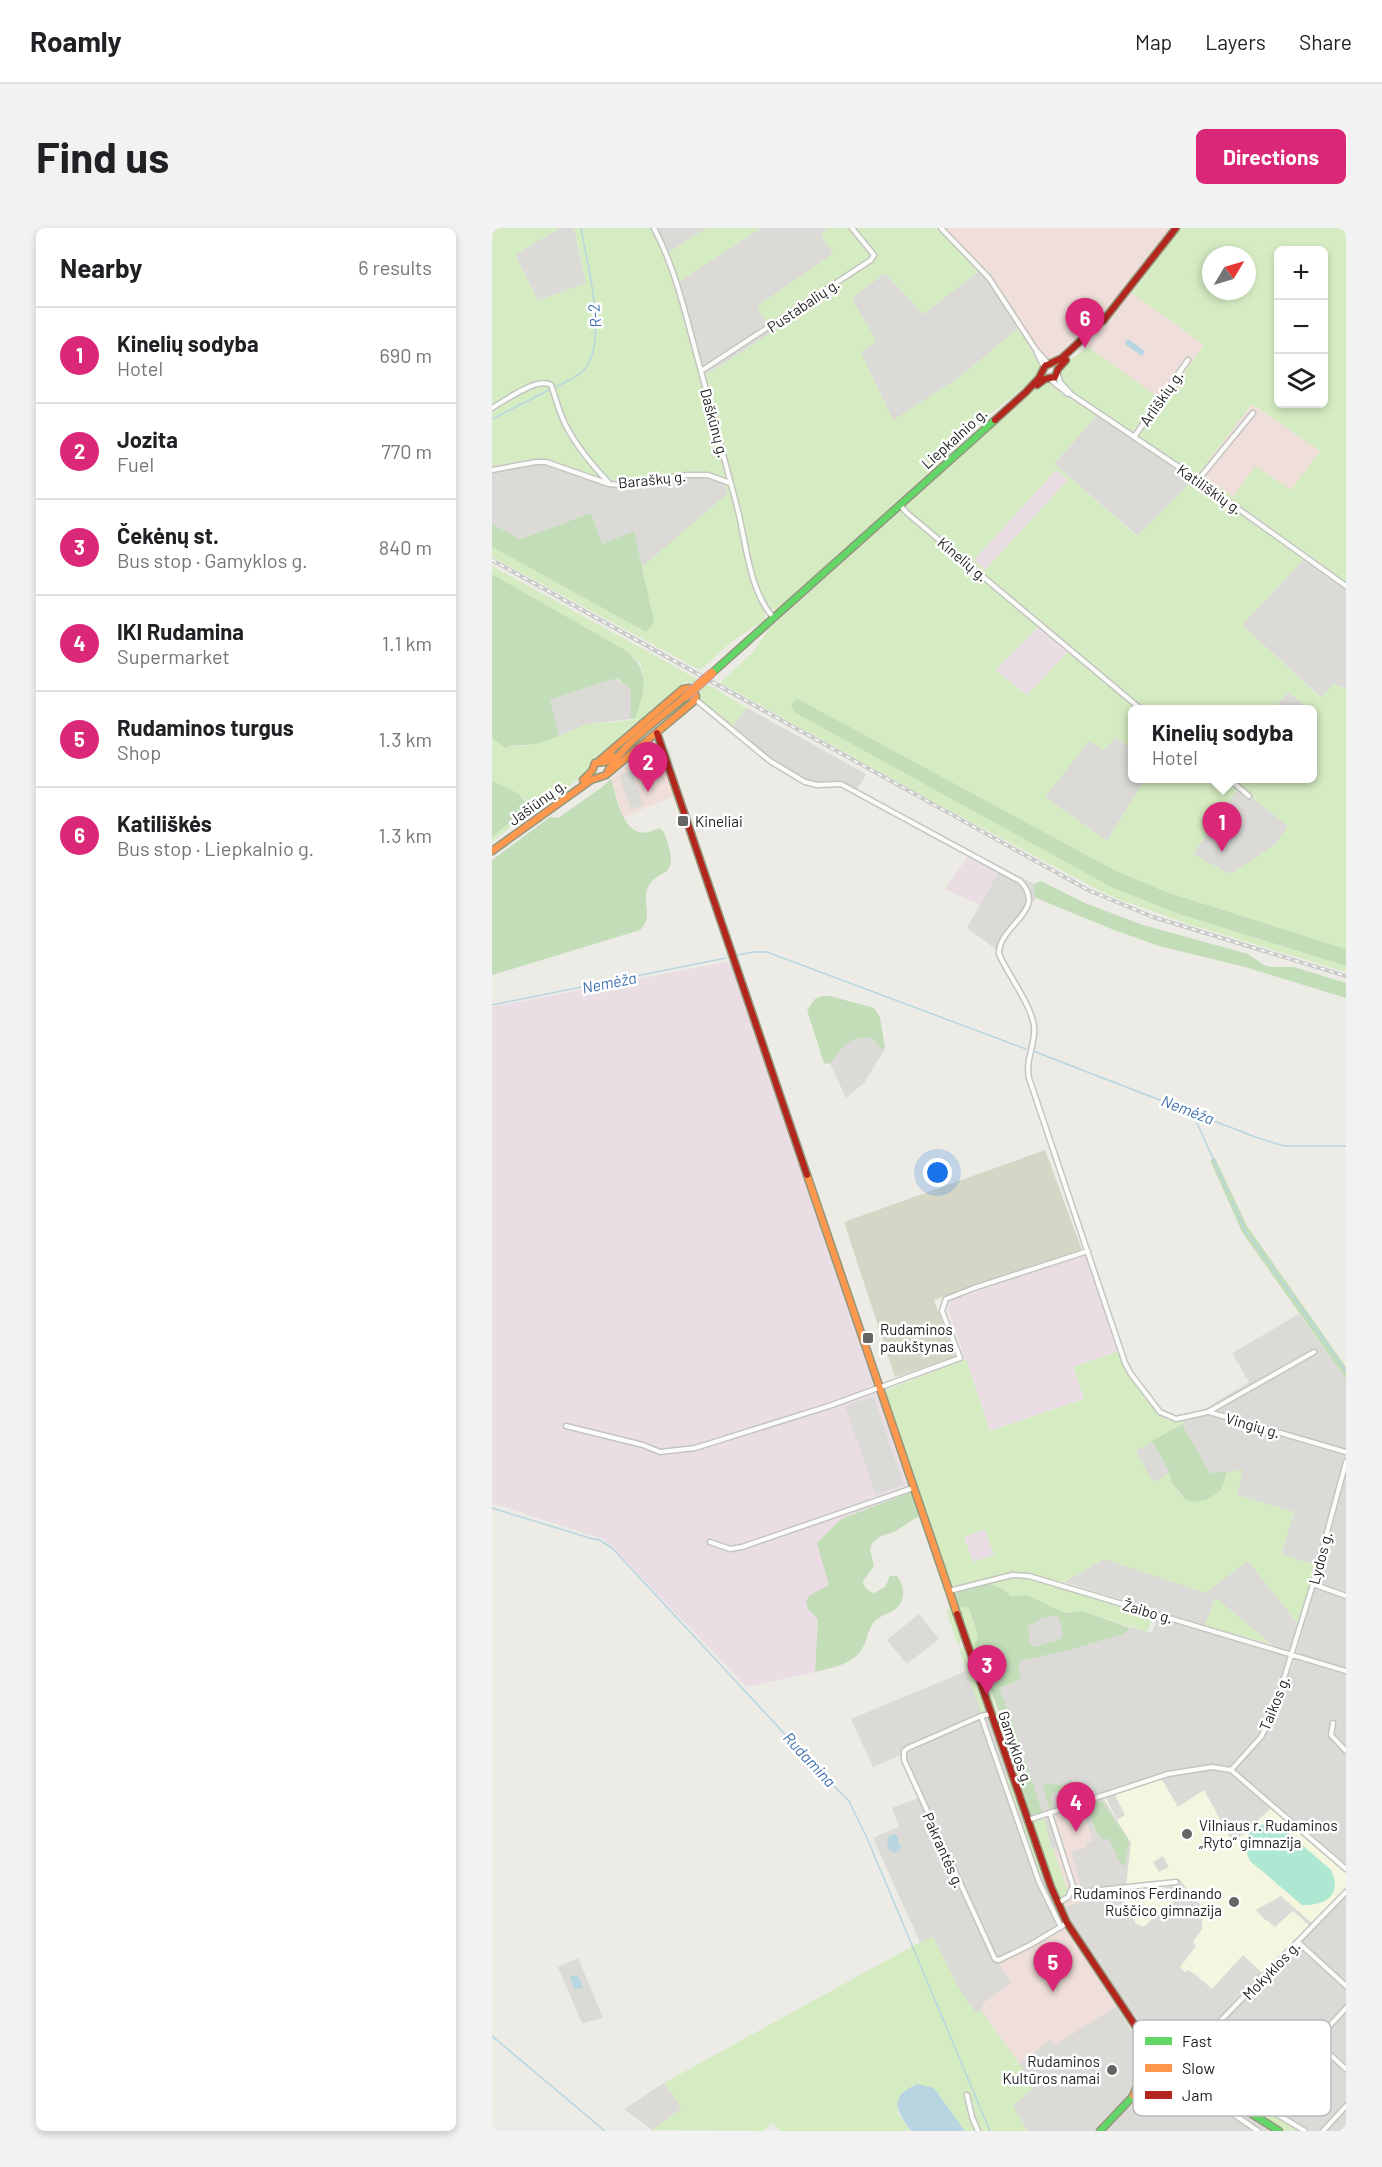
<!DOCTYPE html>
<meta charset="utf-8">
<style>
:root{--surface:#fff;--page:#f2f2f2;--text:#202124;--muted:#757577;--line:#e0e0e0;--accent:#db2777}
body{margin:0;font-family:Barlow,sans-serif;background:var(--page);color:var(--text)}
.controls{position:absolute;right:18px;top:18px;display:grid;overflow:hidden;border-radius:9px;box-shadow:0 3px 9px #0003}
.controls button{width:54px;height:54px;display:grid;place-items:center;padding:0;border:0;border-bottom:2px solid var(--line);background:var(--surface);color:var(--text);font:30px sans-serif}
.compass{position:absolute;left:710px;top:18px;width:54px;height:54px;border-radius:50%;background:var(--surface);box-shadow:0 3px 9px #0003;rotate:52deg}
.you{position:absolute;left:446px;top:945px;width:21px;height:21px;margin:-15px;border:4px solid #fff;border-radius:50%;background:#1a73e8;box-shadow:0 0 0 9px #1a73e833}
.badge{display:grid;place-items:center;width:39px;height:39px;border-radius:50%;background:var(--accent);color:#fff;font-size:20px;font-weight:700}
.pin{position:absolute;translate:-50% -50px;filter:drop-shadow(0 2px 3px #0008)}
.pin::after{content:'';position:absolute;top:32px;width:21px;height:18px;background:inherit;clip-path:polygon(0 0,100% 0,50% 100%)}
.popup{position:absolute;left:636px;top:477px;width:189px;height:78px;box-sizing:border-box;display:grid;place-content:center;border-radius:9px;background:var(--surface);filter:drop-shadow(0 2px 4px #0005);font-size:20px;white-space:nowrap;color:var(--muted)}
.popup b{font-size:22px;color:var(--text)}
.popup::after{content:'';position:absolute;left:50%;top:100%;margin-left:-12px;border:12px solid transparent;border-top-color:var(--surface)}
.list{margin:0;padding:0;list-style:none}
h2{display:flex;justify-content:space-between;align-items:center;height:78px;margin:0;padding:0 24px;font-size:26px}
h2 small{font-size:20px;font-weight:400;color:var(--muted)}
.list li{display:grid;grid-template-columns:39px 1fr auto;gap:18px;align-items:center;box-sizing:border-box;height:96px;padding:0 24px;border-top:2px solid var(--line)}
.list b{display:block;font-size:22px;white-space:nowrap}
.list p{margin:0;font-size:20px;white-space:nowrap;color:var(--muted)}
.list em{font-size:20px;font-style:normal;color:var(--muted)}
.icon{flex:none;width:33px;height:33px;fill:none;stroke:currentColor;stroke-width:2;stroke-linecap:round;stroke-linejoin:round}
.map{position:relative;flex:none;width:854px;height:1903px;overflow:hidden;border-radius:9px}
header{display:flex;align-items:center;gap:36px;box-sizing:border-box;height:84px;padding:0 30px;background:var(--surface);border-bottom:2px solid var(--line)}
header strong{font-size:28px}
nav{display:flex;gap:33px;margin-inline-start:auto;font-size:21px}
.intro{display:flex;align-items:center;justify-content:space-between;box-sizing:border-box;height:144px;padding:0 36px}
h1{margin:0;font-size:42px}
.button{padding:15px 27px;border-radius:9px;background:var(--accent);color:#fff;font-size:21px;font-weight:700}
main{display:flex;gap:36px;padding:0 36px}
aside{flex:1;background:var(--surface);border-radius:9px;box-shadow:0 3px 9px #0003}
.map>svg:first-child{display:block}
.residential{fill:#dbdad7}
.commercial{fill:#efded9}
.industrial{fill:#eadee4}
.education{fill:#f5f6e0}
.construction{fill:#d5d6c6}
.grass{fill:#d5ecc2;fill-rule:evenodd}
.forest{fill:#c3ddb8;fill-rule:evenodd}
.cemetery{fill:#c3d9c5}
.pitch{fill:#aee7d2}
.parking{fill:#dadad7}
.water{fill:#b7d6e2}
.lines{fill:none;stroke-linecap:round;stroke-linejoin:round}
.stream{stroke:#b7d6e2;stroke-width:1.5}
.street-casing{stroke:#c4c4c1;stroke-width:7}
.fast-casing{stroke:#93977c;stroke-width:9}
.slow-casing{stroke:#93977c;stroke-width:9}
.jam-casing{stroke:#93977c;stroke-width:9}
.street{stroke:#fcfcfb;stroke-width:4}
.fast{stroke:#63d668;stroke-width:6}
.slow{stroke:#ff974d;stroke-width:6}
.jam{stroke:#b3261e;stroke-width:6}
.rail-casing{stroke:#cacac9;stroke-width:4}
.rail{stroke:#fff;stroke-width:1.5;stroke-dasharray:4.5;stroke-linecap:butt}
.slow-bridge-casing{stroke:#c39ca4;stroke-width:10;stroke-linecap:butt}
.slow-bridge{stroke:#ff974d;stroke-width:8}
.poi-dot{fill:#656563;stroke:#fff;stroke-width:2}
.labels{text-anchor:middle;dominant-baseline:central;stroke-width:5;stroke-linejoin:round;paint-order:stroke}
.street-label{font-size:15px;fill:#1d1d1d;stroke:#fff}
.poi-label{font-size:15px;fill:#1d1d1d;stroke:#fff;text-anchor:start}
.water-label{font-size:16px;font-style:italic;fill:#4474b3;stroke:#fff}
.key{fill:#fff;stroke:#bbb;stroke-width:1.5}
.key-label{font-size:16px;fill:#1d1d1d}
</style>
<header>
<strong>Roamly</strong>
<nav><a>Map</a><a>Layers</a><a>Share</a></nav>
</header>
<div class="intro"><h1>Find us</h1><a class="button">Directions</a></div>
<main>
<aside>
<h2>Nearby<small>6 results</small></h2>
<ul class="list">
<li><span class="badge">1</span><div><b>Kinelių sodyba</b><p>Hotel</p></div><em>690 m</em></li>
<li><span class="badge">2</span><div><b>Jozita</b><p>Fuel</p></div><em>770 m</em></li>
<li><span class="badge">3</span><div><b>Čekėnų st.</b><p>Bus stop · Gamyklos g.</p></div><em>840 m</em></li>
<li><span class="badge">4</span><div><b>IKI Rudamina</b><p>Supermarket</p></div><em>1.1 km</em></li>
<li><span class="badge">5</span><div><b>Rudaminos turgus</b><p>Shop</p></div><em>1.3 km</em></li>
<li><span class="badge">6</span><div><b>Katiliškės</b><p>Bus stop · Liepkalnio g.</p></div><em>1.3 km</em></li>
</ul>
</aside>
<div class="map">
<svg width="854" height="1903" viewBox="0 0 854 1903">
<rect width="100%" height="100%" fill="#ecebe5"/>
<path class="residential" d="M68 0H82L94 55 46 73 23 27Z
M163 0H215L177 24Z
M269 0H337L329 6 342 25 266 78 280 104 209 150 182 57Z
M487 43 502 60 527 100 468 149 401 193 369 125 360 70 393 45 431 86Z
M605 187 700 253 646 308 562 236Z
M42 231 58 232 71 236 120 255 214 244 230 249 237 265 150 339 142 304 109 316 99 285 27 311 0 296V238Z
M812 331 854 361V461L841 456 830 470 750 397Z
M123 450 139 462V491L95 496 67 508 58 472Z
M796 464 818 481 781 482Z
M255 480 374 546 365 562 350 555 315 553 279 532 240 499Z
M624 509 640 522V550L653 551 615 613 553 569 597 512 612 522Z
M747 559 796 598 784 616 740 645H736L701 626Z
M509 639 542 656V666L544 670 509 716 508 724 475 700Z
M364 810H380L387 819 393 821 372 855 354 870 338 835 358 812Z
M807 1086 854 1151V1903H808L722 1856 695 1835 711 1817 686 1791 661 1820 657 1816 580 1698 571 1681 587 1673 584 1668 579 1624 595 1618 589 1578 552 1589 523 1500 507 1460 525 1453 529 1447 526 1437 528 1433 577 1422 632 1406 637 1403 636 1399 660 1405 666 1387 796 1428 798 1429 792 1453 800 1440 828 1340 789 1326 802 1284 745 1267 719 1246 690 1196 696 1188 714 1180 757 1154 740 1125Z
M660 1213 678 1245 661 1255 643 1223Z
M612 1331 713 1364 756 1333 807 1397 799 1423 779 1416 723 1370 713 1398 572 1354Z
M427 1386 447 1411 415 1436 395 1412Z
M563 1388 566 1389 571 1405 569 1411 542 1419 538 1416 536 1398 551 1390Z
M479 1441 550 1645 573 1699 506 1734 520 1754 493 1774 489 1782 484 1786 466 1759 441 1709 428 1714 381 1610 407 1599 400 1580 426 1570 408 1527 381 1539 359 1491Z
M86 1730 111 1790 90 1795 66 1739Z
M624 1778 652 1822 647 1851 636 1870 605 1903H535L521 1878 543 1858 527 1836 558 1811 563 1817Z
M172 1855 190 1880 160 1902 132 1881Z
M704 1855 781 1903H611L629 1885 666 1858 670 1859 686 1874Z"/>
<path class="commercial" d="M452 0H676L677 2 643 48 601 96 566 130 558 134 547 122 499 50Z
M640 65 712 117 671 174 596 119 605 103Z
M760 176 828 223 799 262 741 270 706 245Z
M160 512 165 517 183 568 131 589 119 551Z
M590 1577 601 1613 594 1615 595 1619 579 1624 591 1666 584 1668 587 1674 571 1681 566 1668 576 1663 561 1621 559 1619 552 1589Z
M573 1699 624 1778 563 1817 558 1812 527 1836 489 1782 493 1774 520 1754 506 1735Z
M686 1791 706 1811 685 1832H677L661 1820Z"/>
<path class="industrial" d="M564 242 576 252 494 342 482 332Z
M547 399 576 424 536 467 503 442Z
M479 624 509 639 488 677 453 661Z
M239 733 419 1264 349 1291 337 1357 319 1367 316 1381 326 1391 323 1444 255 1459 112 1311 0 1275V779Z
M593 1027 627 1123 581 1139 593 1170 498 1203 455 1078 457 1075 460 1072Z
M493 1301 502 1327 481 1334 472 1308Z"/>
<path class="education" d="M669 1550 686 1579 712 1562 741 1615 779 1580 854 1644V1660L821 1696 789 1668 764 1682 774 1693 775 1692 783 1699 801 1683 818 1698 771 1746 751 1727 720 1761 704 1747 696 1742 693 1744 688 1739 704 1718 701 1714 710 1701 711 1680 687 1651 634 1657 639 1615 612 1571Z
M671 1658 681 1675 651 1699 644 1696 635 1680 630 1666 633 1663Z"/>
<path class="construction" d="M553 922 590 1022 442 1072 463 1129 403 1149 352 994Z"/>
<path class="grass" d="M0 0H68L23 27 46 73 94 55 82 0H163L177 24 215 0H269L182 57 209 150 280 104 265 78 341 26 329 6 337 0H447L487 43 431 86 393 45 360 70 384 113 369 125 401 192 468 149 527 100 549 140 546 148 494 189 482 204 286 380 282 382 277 379 272 384 273 392 244 410 208 442 0 329V319L154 404 161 393 150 339 236 265 230 249 214 244 120 255 58 232 42 231 0 238Z
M689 0H854V355L576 161 570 155 569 141 575 134 596 119 672 173 712 117 640 65ZM786 22H832V176H786ZM719 27H755V63H719ZM760 176 828 223 799 262 763 238 741 269 707 245Z
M556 153 567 164 605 187 562 236 645 308 700 253 812 331 750 397 829 470 841 456 854 461V721L674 664 622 642 306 471 621 660 687 686 854 738V744L699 697 618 668 447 577 228 455 262 423 276 402 544 161ZM564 242 576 252 493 342 482 332ZM546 399 576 424 535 467 503 442ZM796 464 820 482V550L653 551 615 613 553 569 597 513 612 522 624 509 640 522V482L781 481ZM747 559 796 598 784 616 740 645H736L701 626Z
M0 338 207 452 201 457 196 454 190 456 100 533 92 547 55 575 32 588 0 614V609L34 581 32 570 0 553V510L13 520 17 517 29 518 55 513 95 496 141 492 151 444 147 434 133 422 0 346Z
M215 456 255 480 240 499 207 471 205 464Z
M627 1123C633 1138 660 1182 674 1191 680 1194 687 1193 693 1192L681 1203 644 1223 661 1254 678 1245C681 1259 687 1269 700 1274L729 1262 735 1244 751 1242 745 1267 802 1284 789 1326 825 1338 807 1397 756 1333 713 1365 612 1331 572 1354 525 1344 463 1358 457 1356 393 1164 394 1162 474 1131 498 1203 592 1171 581 1139ZM493 1301 502 1327 481 1334 472 1309Z
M525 1350 541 1352 658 1386 661 1389 655 1404 590 1383 575 1385 568 1383 536 1367 519 1368 511 1361 496 1355Z
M723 1369 779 1416 713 1398Z
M476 1378 486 1407 497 1459 539 1588 537 1587 465 1380Z
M458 1379 469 1411 467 1419 456 1389 455 1384Z
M471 1419 493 1482V1485H489L467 1421Z
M509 1538 518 1554 529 1588 527 1590 509 1543Z
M552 1589 559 1619 561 1621 576 1663 573 1668 569 1670 566 1668 540 1593Z
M529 1595H532L550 1645 548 1647 545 1645Z
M441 1709 466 1759 484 1785 489 1782 543 1858 521 1878 535 1903H473L442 1860 405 1884 419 1903H289L281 1895 270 1903 160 1902 190 1880 172 1855 428 1714Z
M651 1837a7 7 0 1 1 14 0a7 7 0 1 1-14 0Z
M695 1835 722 1856 808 1903H793L719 1858 693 1839Z"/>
<path class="forest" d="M99 285 110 316 142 303 162 394 154 404 0 319V296L28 311Z
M0 346 133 422C159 442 153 463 143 491H139V462L126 451H121L58 472 67 508C56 513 45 516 33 517 25 518 20 516 13 520L0 510Z
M306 471 622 642 674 664 854 721V738L687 686 621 660 302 484 299 478 301 474Z
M119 551C124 566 128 595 144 603 151 607 160 603 168 600 173 604 174 610 176 616 187 655 163 638 155 662 150 678 162 687 148 702L0 747V632L58 589 66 590 109 560Z
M0 553C12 559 36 566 34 581L0 609Z
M549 653 593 675 651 697 756 726 772 737 779 739H802L854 755V770L753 739 667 718 622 702 544 670 542 666V656Z
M330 768H338L382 780 388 789 393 821 387 819 380 810C355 808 353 818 338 835L334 836 332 835 315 782 323 771Z
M723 930 755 998 854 1139V1151L750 1004 719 934V931Z
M690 1196 718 1245 735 1244 729 1262 717 1271 700 1274 693 1271 680 1255 678 1245 660 1213Z
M419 1264 427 1288 402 1304 389 1308 380 1315 378 1322 382 1338 371 1353C372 1360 375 1362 382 1365L393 1359 398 1348H405C414 1360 414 1376 399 1384 393 1387 388 1388 383 1393 376 1400 376 1410 371 1419 363 1436 339 1440 323 1444L326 1391 316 1381 314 1373 318 1367 337 1357 325 1315 349 1291Z
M495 1355 511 1361 519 1368 536 1367 568 1383 575 1385 590 1383 636 1399 637 1402 632 1406 577 1422 528 1433 526 1437 529 1448 525 1453 507 1460 523 1500 551 1586 539 1588 509 1490 483 1417 486 1407 477 1380 475 1379 465 1380 462 1368 465 1363ZM563 1388 566 1389 571 1405 569 1411 542 1419 538 1416 536 1398 551 1390Z
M579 1552 584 1558 574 1563 560 1565 558 1570 561 1577 558 1581 551 1560 555 1556 571 1557Z
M610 1573 637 1613 633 1637H629L617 1611H610L605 1605 595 1579 597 1576Z"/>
<path class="cemetery" d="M684 1846 699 1860 686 1874 670 1859Z"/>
<path class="pitch" d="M777 1595 787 1597 839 1642C851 1667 833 1678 810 1677L758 1633C748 1613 755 1599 777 1595Z"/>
<path class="parking" d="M139 543 152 577 139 581 127 547Z
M381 1168 412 1257 384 1267 353 1178Z
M664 1429 672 1451 664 1454 656 1433Z
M709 1430 711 1438 690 1446 687 1437Z
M608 1551 611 1560 594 1566 590 1557Z
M622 1565 633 1587 625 1592 613 1568Z
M559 1590 571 1626 559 1619 553 1592Z
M671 1628 677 1639 667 1644 661 1634Z
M642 1810 646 1815 643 1831 633 1830 631 1823Z
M674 1814 690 1826 684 1832 678 1831 665 1822Z
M592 1878 606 1891 599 1899 585 1886Z"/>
<path class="water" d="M636 111 653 123 650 128 633 116V114Z
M404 1606 406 1610V1615L410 1619 404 1625 397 1622 395 1615 397 1608Z
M78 1748H86L91 1760 82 1761Z
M425 1856 442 1860 473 1903H419C404 1882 396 1869 425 1856Z"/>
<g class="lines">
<path class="stream" d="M64 159C73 154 84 150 92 142 117 113 95 36 89 0
M0 191 57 162
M246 727 261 724H275L534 821
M0 777 234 730
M541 823 766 910 792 918H854
M701 886 736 964
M740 973 753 1002 854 1143
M0 1280 101 1311H106L120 1320 329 1545 357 1573 375 1610 498 1903
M0 1808 113 1903"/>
<g class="street-casing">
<path id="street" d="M162 0C182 38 192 80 203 121 217 172 230 223 244 275 254 310 256 363 282 390
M449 0 497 50 544 122 556 135
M545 125 552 139
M209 143 379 32 382 27 360 0
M566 147 568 154 580 167 706 252 854 358
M559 152 576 166
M0 180C14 172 45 149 59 157 63 168 66 179 70 189 80 214 100 237 118 256L126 257 195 247H216L238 255
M642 209 696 132
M0 242 44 234H54L117 256
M706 252 761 185
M408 277 415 285 650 482
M203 471 278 533 313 554 325 557 349 556 528 653C557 683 506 697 507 726 516 747 539 776 542 798 544 816 533 831 537 850L633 1135 639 1146 668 1184 684 1191 716 1184 822 1124
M736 550 757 568
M717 1184 854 1224
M74 1198 151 1217 168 1224 203 1220 337 1178 468 1130 450 1083 454 1071 482 1060 596 1023
M854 1234 821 1356 782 1483 769 1509 739 1542 854 1641
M218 1314 238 1321 250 1319 421 1260
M821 1356 854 1368
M457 1363 520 1347 537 1348 854 1443
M498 1486 489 1488 416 1520 412 1523V1532L503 1731 507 1732 538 1717 575 1695
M489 1488 547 1654 569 1699
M841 1495 839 1507 854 1523
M558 1586 581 1658 576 1669 566 1675
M536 1592 676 1546 720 1539 739 1542
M579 1665 684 1654
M806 1714 854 1758
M824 1814 854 1841
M689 1840 702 1820 854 1664
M683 1841 690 1829 699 1822
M475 1867 480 1889 486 1903
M766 1875 813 1903
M728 1877 766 1903
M758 1884 854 1780
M831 1903 854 1878"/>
</g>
<g class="fast-casing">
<path id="fast" d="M220 445 503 192
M704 1851 693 1842 671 1836 662 1827 653 1828 649 1834V1841L655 1846H662L670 1841 687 1843 704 1851 787 1903
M608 1903 646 1863 658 1847"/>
</g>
<g class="slow-casing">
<path id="slow" d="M107 533 191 461 197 460 202 463 204 469 201 474 114 547
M91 552 100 543 103 535 113 534 121 528
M0 623 99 552 114 547C128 517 169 490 194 468
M315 947 465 1386
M641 1868 651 1843"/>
</g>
<g class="jam-casing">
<path id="jam" d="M611 93 684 0
M545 157 553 151 563 149 566 141 574 132
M503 192 534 164 547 150 553 138 570 130 613 90
M165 505 315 947
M465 1386 559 1659 575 1695 652 1811 660 1827"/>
</g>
<use href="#street" class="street"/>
<use href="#fast" class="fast"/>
<use href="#slow" class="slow"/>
<use href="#jam" class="jam"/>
<g class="rail-casing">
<path id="rail" d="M0 332 596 662 661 689 854 748"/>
</g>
<use href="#rail" class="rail"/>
<g class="slow-bridge-casing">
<path id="slow-bridge" d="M194 468 220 445"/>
</g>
<use href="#slow-bridge" class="slow-bridge"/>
</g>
<g class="poi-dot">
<rect x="185" y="587" width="12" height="12" rx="3"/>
<rect x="370" y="1104" width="12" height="12" rx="3"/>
<circle cx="695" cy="1606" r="6"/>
<circle cx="742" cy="1674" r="6"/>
<circle cx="620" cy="1842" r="6"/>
</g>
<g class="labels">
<g class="street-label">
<text transform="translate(311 77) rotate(-34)">Pustabalių g.</text>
<text transform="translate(669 170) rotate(-55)">Arliškių g.</text>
<text transform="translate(223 195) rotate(75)">Daškūnų g.</text>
<text transform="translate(462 210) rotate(-42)">Liepkalnio g.</text>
<text transform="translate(160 251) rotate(-6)">Baraškų g.</text>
<text transform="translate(718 261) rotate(35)">Katiliškių g.</text>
<text transform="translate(471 331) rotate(40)">Kinelių g.</text>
<text transform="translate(45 574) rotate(-36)">Jašiūnų g.</text>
<text transform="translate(761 1197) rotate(16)">Vingių g.</text>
<text transform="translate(828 1330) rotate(-75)">Lydos g.</text>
<text transform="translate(656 1383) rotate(16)">Žaibo g.</text>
<text transform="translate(782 1475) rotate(-68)">Taikos g.</text>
<text transform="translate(524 1520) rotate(71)">Gamyklos g.</text>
<text transform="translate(452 1622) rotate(66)">Pakrantės g.</text>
<text transform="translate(779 1742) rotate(-46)">Mokyklos g.</text>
</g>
<g class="poi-label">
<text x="203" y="593">Kineliai</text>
<text x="388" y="1101">Rudaminos<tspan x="388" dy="17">paukštynas</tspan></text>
<text x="707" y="1597">Vilniaus r. Rudaminos<tspan x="707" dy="17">„Ryto“ gimnazija</tspan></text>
<text x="730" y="1665" text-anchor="end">Rudaminos Ferdinando<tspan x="730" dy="17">Ruščico gimnazija</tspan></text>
<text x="608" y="1833" text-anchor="end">Rudaminos<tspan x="608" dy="17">Kultūros namai</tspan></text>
</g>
<g class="water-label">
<text transform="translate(102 88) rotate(-96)">R-2</text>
<text transform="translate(117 754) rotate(-11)">Nemėža</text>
<text transform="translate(696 881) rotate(21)">Nemėža</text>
<text transform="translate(318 1531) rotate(47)">Rudamina</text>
</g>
</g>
<rect x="641" y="1792" width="198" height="96" rx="9" class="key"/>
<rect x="653" y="1809" width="27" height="8" fill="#63d668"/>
<rect x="653" y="1836" width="27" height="8" fill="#ff974d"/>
<rect x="653" y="1863" width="27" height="8" fill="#b3261e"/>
<g class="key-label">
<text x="690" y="1819">Fast</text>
<text x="690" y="1846">Slow</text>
<text x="690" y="1873">Jam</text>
</g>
</svg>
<div class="controls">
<button>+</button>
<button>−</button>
<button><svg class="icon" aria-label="layers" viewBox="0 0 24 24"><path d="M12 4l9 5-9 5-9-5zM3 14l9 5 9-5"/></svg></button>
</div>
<svg class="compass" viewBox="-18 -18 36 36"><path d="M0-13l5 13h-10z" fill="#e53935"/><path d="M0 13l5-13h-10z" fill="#757577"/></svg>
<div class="you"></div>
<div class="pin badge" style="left:730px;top:624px">1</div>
<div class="popup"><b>Kinelių sodyba</b>Hotel</div>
<div class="pin badge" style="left:156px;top:564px">2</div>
<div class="pin badge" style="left:495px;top:1467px">3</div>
<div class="pin badge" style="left:584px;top:1604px">4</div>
<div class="pin badge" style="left:561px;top:1764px">5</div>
<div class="pin badge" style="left:593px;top:120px">6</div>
</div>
</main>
